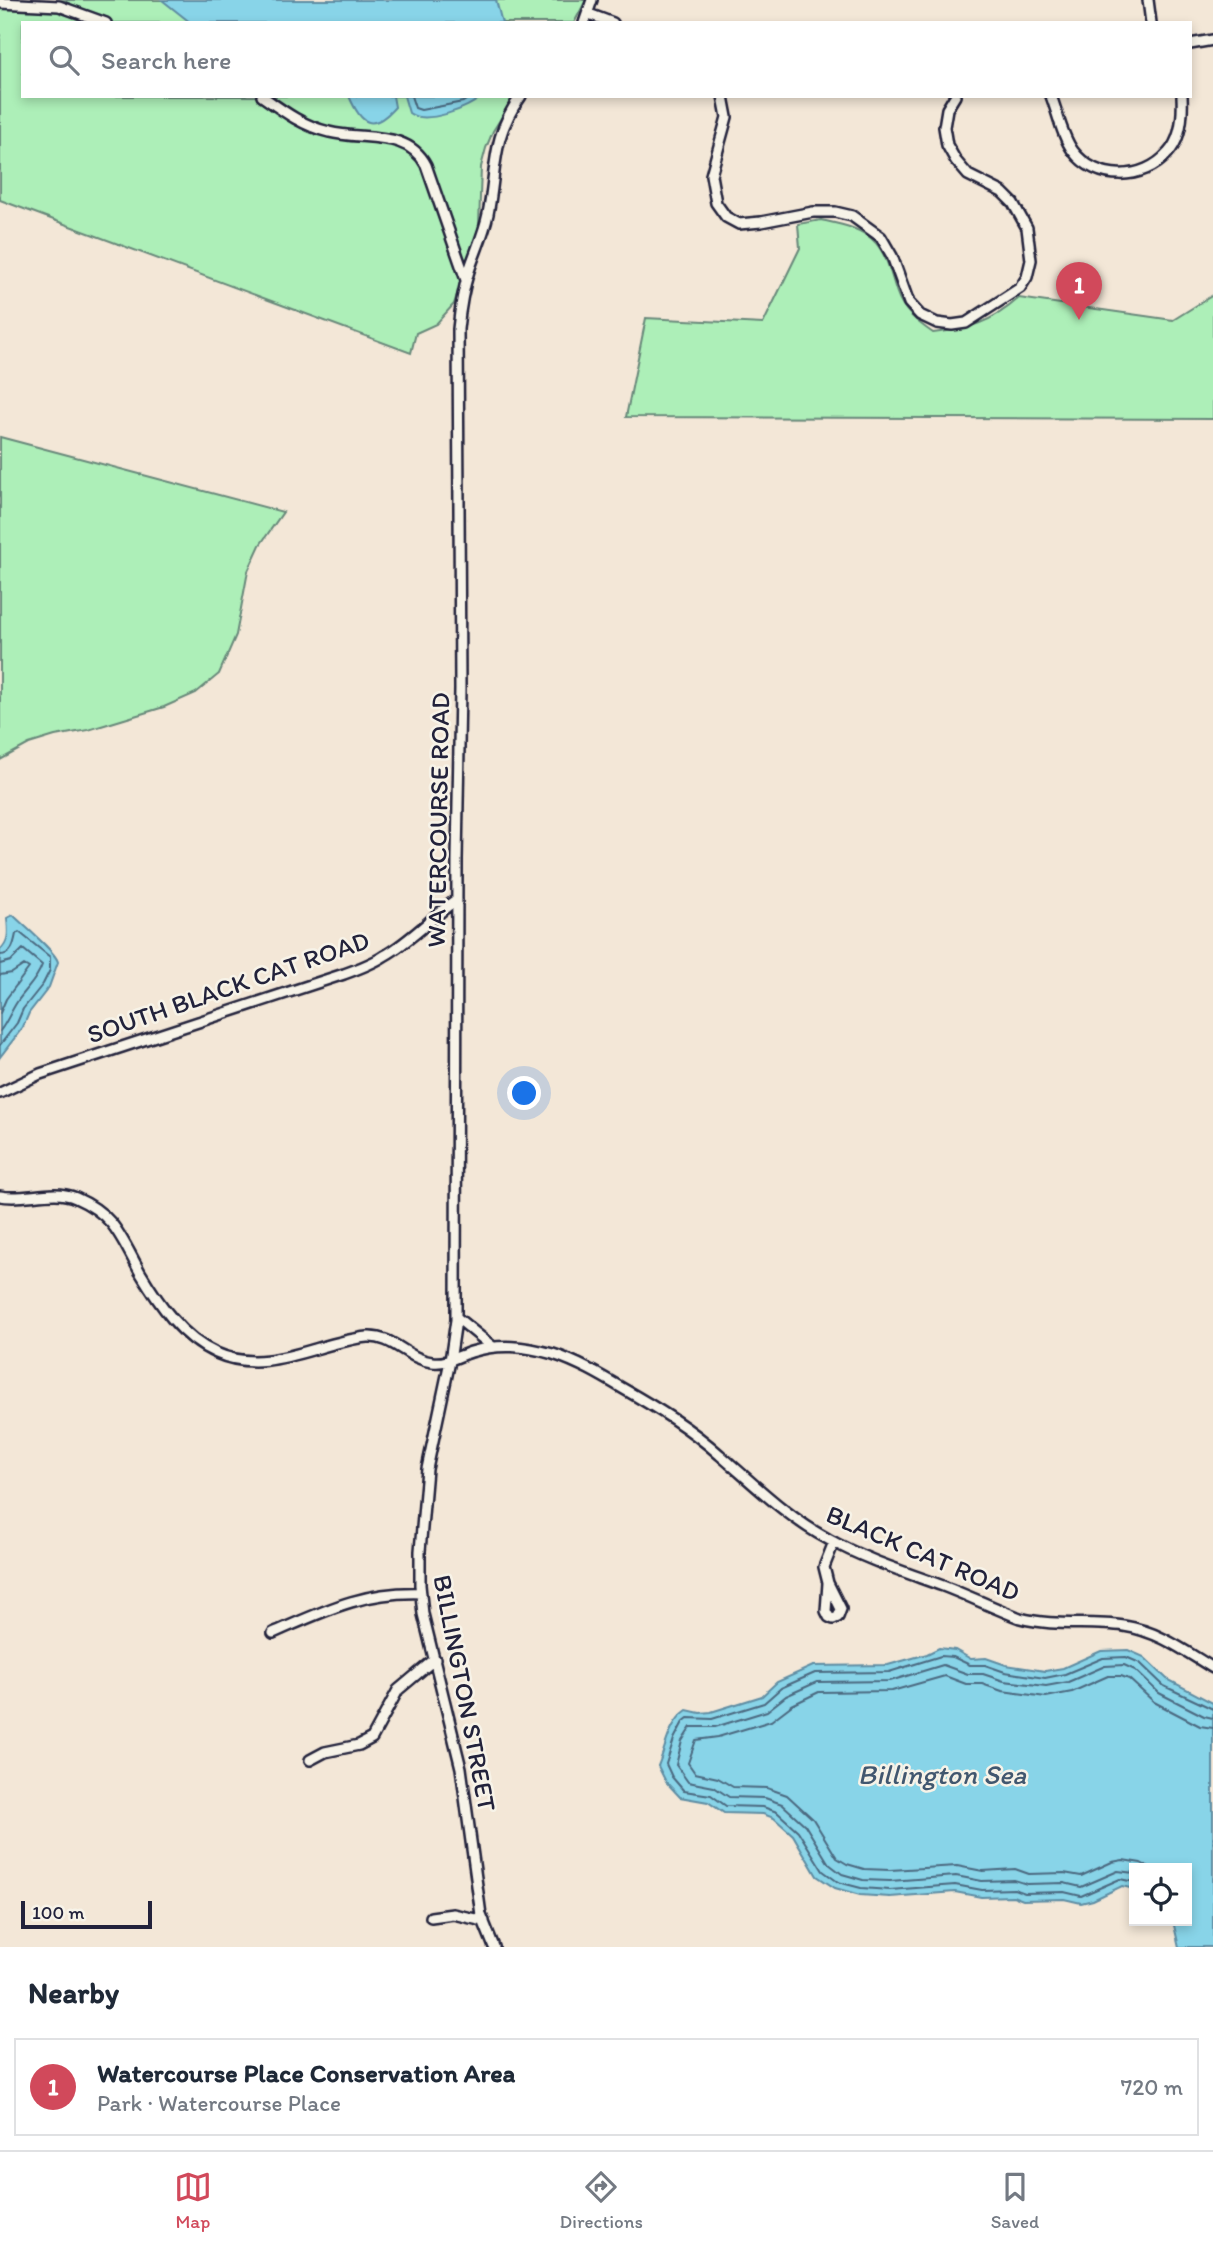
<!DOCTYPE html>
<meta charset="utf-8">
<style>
:root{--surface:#fff;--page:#f2f2f3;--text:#1f2937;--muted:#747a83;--line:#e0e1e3;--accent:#d1495b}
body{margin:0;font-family:Itim,sans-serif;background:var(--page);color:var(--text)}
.controls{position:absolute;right:21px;bottom:21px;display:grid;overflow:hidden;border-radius:0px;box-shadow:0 4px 10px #0003}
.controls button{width:63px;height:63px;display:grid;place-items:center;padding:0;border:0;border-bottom:2px solid var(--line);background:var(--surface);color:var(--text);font:35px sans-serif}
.scale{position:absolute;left:21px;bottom:18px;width:131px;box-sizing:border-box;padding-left:7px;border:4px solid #22223b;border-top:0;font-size:19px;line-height:24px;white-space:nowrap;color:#22223b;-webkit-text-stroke:5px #f7f3e8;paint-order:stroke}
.you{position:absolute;left:525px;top:1094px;width:24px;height:24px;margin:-18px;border:5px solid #fff;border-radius:50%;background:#1a73e8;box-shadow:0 0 0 10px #1a73e833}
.badge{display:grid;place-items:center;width:46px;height:46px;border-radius:50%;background:var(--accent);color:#fff;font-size:23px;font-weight:700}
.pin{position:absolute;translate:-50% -58px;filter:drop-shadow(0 2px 4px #0008)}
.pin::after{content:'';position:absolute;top:37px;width:24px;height:21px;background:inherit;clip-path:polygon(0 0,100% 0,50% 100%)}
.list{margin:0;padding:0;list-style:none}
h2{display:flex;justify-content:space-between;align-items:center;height:91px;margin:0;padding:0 28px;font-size:30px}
h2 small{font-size:23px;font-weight:400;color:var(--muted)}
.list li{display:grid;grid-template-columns:46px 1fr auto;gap:21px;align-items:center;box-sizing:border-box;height:98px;margin:0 14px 14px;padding:0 14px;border:2px solid var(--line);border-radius:0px}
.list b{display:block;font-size:26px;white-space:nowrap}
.list p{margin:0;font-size:23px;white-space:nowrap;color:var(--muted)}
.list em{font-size:23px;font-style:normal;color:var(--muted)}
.icon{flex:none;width:38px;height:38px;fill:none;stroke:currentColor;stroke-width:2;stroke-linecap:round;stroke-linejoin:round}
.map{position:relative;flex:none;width:1213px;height:1947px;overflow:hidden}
.search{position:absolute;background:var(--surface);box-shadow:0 4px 10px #0003;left:21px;right:21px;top:21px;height:77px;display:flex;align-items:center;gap:18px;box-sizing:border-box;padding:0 24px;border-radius:0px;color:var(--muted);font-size:26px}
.sheet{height:203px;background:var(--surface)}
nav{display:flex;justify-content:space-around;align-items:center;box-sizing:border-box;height:98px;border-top:2px solid var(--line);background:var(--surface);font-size:19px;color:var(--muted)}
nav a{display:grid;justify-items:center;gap:4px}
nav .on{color:var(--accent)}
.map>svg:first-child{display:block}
.green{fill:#adefb8;stroke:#68887a;stroke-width:2}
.water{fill:#88d4e8;stroke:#5f8da3;stroke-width:2}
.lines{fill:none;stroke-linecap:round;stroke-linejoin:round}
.shore{stroke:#4b6980;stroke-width:2}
.minor-casing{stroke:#22223b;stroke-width:14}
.minor{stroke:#f7f3e8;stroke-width:9}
.labels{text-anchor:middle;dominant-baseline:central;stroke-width:5;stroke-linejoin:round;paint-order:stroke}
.street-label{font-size:26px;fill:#22223b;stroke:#f7f3e8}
.water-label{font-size:28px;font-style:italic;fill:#41576f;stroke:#f7f3e8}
</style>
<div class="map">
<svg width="1213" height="1947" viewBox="0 0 1213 1947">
<rect width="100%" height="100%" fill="#f3e7d7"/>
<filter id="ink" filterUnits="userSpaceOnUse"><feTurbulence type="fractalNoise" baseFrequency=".0143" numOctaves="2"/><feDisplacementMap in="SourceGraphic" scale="14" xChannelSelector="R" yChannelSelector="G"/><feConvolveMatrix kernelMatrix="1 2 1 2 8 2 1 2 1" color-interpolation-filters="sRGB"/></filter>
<g filter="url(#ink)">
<path class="green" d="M0 0H586L574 23H23V96H515L493 131 486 148 481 167 479 226 454 304 436 324 416 333 411 353 0 200Z
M821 220C839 224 863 228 876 243 888 257 891 276 897 293 903 311 917 322 933 333 969 329 991 323 1019 298L1173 320 1213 295V419L626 417 646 318 763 324 800 248 798 224Z
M0 437 283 512 260 545 248 571 236 635 219 674 196 693 164 707 88 730 55 736 29 744 0 760Z"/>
<path class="water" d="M162 0H496L502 23H191Z
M349 96H393L395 107C372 133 361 124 349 96Z
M404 96H482C469 109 425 125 409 113Z
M13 915C23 925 56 952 58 962L49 987 29 1013 23 1027 0 1057V950C10 941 8 931 7 918Z
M939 1648 955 1650 971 1659 986 1658 1006 1665 1045 1671 1063 1668 1101 1651 1128 1650 1144 1657 1167 1679 1213 1703V1947H1179L1173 1921H1187V1868H1134V1889L1122 1886 1093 1900 1081 1903 1064 1899 1023 1900 1013 1896 981 1897 955 1892 890 1897 860 1895 835 1888 817 1876 793 1835 774 1818 763 1814 724 1813 708 1802 680 1797 666 1782 658 1766C667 1745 668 1723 687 1710L700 1713 711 1712 762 1696 777 1682 813 1666 888 1665 927 1654Z"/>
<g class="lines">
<path class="shore" d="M411 96 415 108 421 110 463 102 472 96
M0 955C12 955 14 944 16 934L19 932 50 957V970L43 984 23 1009 17 1023 0 1045
M0 964 11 961 23 949 42 965C37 980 26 989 17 1002 11 1011 7 1022 0 1031
M0 975 12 973 24 965 29 968 6 999 0 1013
M1150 1868 1141 1863 1123 1860 1112 1862 1081 1876 1064 1873 1029 1874 1015 1869 983 1871 957 1866 890 1870 864 1869 847 1864 837 1858 813 1819 787 1795 767 1788 733 1787 718 1778 695 1773 688 1763 696 1740 718 1737 771 1721 792 1705 819 1692 892 1691 945 1676 966 1684H982L1002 1691 1046 1697 1072 1692 1108 1676H1121L1129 1679 1154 1702 1200 1726 1213 1728
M1134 1873 1118 1871 1081 1887 1064 1883 1027 1884 1014 1880 982 1881 956 1876 890 1881 863 1880 842 1874 829 1864 805 1825 782 1804 765 1798 729 1797 714 1787 688 1782 676 1765 682 1741 691 1727H715L767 1711 786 1696 817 1682 890 1681 943 1665 968 1674H983L1004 1681 1046 1686 1068 1682 1105 1666 1124 1665 1135 1670 1159 1693 1204 1716 1213 1718
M1134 1882 1120 1879 1081 1896 1064 1892 1025 1893 1014 1889 982 1890 955 1885 890 1890 861 1888 838 1882 823 1871 798 1831 777 1812 763 1807 726 1806 711 1795 684 1791 672 1777 666 1764 674 1739 683 1722 688 1718 712 1719 764 1703 781 1688 815 1673 889 1672 941 1656 953 1657 970 1665H985L1005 1672 1045 1678 1065 1674 1103 1658 1126 1657 1140 1663 1164 1686 1213 1709"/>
<g class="minor-casing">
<path id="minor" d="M1148 0 1151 23
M0 3 59 6 106 23
M589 14 613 23
M584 23 592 0
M1190 44 1213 40
M262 96C283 111 303 126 329 132 363 141 407 129 426 165L466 280
M723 96 727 117 711 175 716 203 726 217 739 224 761 222 813 212H835L852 216 881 237 892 256 909 303 920 315 937 323 952 325 966 323 1020 288 1027 277 1031 260 1027 228 1013 203 1002 192 968 175 956 161 947 145 944 127 947 109 955 96
M1051 96C1058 114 1062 136 1073 151 1096 182 1144 181 1168 153 1182 138 1183 115 1182 96
M0 1093 40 1074 344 974C358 969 372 964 384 956 411 941 432 917 457 899
M0 1196C25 1201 52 1188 76 1198 115 1215 121 1238 140 1272 159 1304 182 1338 216 1353 267 1376 317 1342 367 1337 393 1335 407 1359 432 1362 447 1364 458 1356 471 1352 500 1343 524 1346 553 1354 578 1362 600 1375 622 1388 657 1408 690 1428 720 1455 754 1484 788 1518 828 1539 864 1559 905 1572 943 1586 969 1596 994 1608 1020 1618 1054 1627 1090 1621 1124 1626 1158 1631 1185 1651 1213 1668
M456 1317 493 1347
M828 1583 841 1609 838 1617 833 1619 829 1617 826 1611 828 1583 824 1567 834 1542
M273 1633C324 1611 363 1591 421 1593
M310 1760 325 1752 359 1745 372 1738 398 1690 435 1659
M431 1917 453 1914 484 1921
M494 1947 481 1915 461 1768 423 1614 420 1585V1551L427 1469 450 1361 456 1320 457 860 460 689 458 329C460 309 463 290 469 271 475 252 484 234 488 214 497 168 491 137 521 96"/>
</g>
<use href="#minor" class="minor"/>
</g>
</g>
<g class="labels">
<g class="street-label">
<text transform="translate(438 820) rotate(-89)">WATERCOURSE ROAD</text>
<text transform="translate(228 987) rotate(-19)">SOUTH BLACK CAT ROAD</text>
<text transform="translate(923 1553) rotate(23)">BLACK CAT ROAD</text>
<text transform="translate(465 1693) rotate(79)">BILLINGTON STREET</text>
</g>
<g class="water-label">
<text x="942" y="1774">Billington Sea</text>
</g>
</g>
</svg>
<div class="controls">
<button><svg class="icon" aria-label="locate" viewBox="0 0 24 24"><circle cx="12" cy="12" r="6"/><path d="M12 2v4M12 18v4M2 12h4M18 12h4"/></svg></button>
</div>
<div class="scale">100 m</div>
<div class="you"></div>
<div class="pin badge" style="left:1079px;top:320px">1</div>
<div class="search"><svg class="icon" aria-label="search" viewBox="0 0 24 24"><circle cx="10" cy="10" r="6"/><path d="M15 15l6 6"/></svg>Search here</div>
</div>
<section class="sheet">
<h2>Nearby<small></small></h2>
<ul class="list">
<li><span class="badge">1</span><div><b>Watercourse Place Conservation Area</b><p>Park · Watercourse Place</p></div><em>720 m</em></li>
</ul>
</section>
<nav>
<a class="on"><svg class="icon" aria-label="map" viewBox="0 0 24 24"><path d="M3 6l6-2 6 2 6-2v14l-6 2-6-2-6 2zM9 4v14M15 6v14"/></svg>Map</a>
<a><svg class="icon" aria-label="directions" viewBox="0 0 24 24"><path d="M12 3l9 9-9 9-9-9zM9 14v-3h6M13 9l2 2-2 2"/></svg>Directions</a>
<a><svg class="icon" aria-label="saved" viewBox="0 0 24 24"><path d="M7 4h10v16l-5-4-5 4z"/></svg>Saved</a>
</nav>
